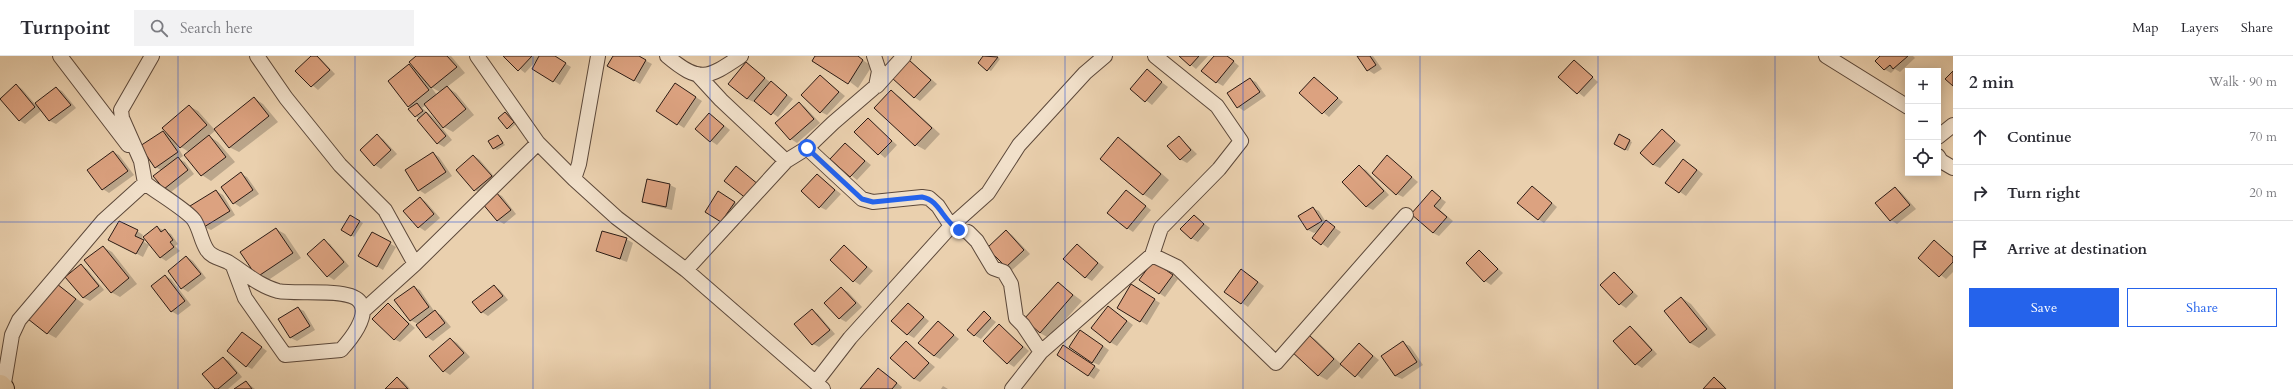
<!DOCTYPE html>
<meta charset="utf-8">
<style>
:root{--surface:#fff;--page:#f2f2f3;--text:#2b2b33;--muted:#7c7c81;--line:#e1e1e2;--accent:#2563eb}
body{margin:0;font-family:Cardo,serif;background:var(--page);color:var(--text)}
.controls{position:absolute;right:12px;top:12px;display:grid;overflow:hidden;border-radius:0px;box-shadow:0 2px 10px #0003}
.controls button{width:36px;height:36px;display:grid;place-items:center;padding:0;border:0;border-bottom:1px solid var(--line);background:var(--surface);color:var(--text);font:20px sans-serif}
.stop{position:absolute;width:12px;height:12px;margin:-9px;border:3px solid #2563eb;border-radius:50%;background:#fff}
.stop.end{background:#2563eb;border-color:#fff;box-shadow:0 1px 4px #0008}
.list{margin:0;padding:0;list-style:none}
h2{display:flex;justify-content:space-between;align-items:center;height:52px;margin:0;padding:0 16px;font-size:17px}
h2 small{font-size:13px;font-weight:400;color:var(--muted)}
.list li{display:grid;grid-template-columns:26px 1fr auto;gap:12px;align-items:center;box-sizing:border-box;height:56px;padding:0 16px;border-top:1px solid var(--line)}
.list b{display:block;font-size:15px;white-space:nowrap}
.list em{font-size:13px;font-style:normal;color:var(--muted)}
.actions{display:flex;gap:8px;padding:12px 16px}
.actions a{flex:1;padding:9px 0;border:1px solid var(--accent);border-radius:0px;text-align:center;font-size:14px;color:var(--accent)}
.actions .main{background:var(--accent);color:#fff}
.icon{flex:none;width:22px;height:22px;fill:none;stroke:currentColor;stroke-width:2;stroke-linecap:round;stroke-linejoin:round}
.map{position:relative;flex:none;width:1953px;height:333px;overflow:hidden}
header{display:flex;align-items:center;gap:24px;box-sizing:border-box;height:56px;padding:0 20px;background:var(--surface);border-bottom:1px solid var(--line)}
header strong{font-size:19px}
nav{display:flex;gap:22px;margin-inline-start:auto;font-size:14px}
.search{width:280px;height:36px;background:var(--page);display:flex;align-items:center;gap:10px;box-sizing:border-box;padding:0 14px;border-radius:0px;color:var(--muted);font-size:15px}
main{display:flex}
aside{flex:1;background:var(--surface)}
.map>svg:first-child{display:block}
.shadow{fill:#0003;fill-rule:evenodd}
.building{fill:#dca280;stroke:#2c1b14}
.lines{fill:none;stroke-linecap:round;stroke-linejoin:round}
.minor-casing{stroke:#5c483a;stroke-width:16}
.primary-casing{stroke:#2c1b14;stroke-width:24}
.minor{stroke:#f1e0ca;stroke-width:14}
.primary{stroke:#ead0ae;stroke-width:22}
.route{stroke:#2563eb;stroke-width:5}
.grid{fill:none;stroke:#1d4ed8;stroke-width:1;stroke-opacity:0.55}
</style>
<header>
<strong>Turnpoint</strong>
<div class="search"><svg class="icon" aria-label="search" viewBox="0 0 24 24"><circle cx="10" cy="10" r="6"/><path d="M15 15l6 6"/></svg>Search here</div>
<nav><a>Map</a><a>Layers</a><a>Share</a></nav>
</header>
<main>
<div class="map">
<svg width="1953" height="333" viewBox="0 0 1953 333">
<rect width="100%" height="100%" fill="#ead0ae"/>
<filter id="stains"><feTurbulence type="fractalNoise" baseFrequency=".005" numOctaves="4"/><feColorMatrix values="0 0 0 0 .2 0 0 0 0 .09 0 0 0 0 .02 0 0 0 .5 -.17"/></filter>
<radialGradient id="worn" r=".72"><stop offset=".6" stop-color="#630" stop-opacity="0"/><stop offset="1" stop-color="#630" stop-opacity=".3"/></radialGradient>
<path class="shadow" d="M312 0 320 2 335 18 318 34 296 15Z
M418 0H451L465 17 447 31 456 37 474 59 453 76 444 71 426 49 422 52 433 61 452 84 444 91 437 87 409 50V9L417 14ZM431 31 440 36 437 39Z
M504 0H553L571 11 560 29 533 12 536 5 525 17Z
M614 0H637L652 8 640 28 608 9Z
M816 0H856L872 10 858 32Z
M985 0H996L1000 3 991 15 979 7Z
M1180 0H1208L1196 13Z
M1215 0H1227L1239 10 1223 30 1216 26Z
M1358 0H1373L1382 13 1374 18 1368 14Z
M1882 0H1913L1915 2 1900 16 1895 13 1891 17 1884 13Z
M910 5 937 28 920 45 914 41Z
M1574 5 1598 26 1584 41 1559 21Z
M746 8 793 43 778 61 755 45 754 46 747 43 730 28Z
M1147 15 1168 31 1152 49 1132 33Z
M821 20 845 40 827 59 821 56Z
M1314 22 1343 46 1329 61 1300 37Z
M1250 23 1256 26 1266 40 1244 55 1238 51Z
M16 29 22 33 35 48 56 32 62 35 76 52 56 68 50 65 42 54 25 68 19 64 0 42Z
M681 32 702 45 684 72 678 68Z
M891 36 900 41 940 78 925 94 916 89Z
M254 42 263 48 278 66 239 96 229 91 216 74 209 80 218 86 235 106 211 125 202 119 189 96 181 91 172 81 183 100 179 103 185 106 194 118 171 136 164 132 162 115 156 111 163 76 171 80 189 50 198 55 214 73Z
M799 47 805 51 820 67 797 87 791 83 776 67Z
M710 58 730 74 717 89 711 85Z
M508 59 516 68 510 73 507 72Z
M868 63 897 89 885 102 855 76Z
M1662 74 1681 89 1660 112 1653 109Z
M377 80 383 83 397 98 381 113 375 109Z
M498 80 505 89 497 94 494 92Z
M1619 80 1632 86 1628 95 1615 88Z
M1179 81 1197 98 1187 107 1180 103Z
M1118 83 1128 88 1169 124 1152 144 1143 138Z
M845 88 871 109 857 124 831 103Z
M113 96 119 99 134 119 109 137 103 133 88 114Z
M433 97 439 101 452 120 425 138 419 134Z
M474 100 480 104 497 124 481 137 475 134Z
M1388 101 1418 126 1403 141 1397 138Z
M1690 108 1703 118 1686 140 1667 127Z
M1359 111 1366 114 1389 139 1373 154 1367 151 1343 126Z
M241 118 247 121 259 138 240 151 234 147Z
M817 119 841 138 826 154 820 151Z
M648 125 670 129 676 132 672 154 650 149 644 146Z
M1895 132 1901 136 1916 153 1897 168 1891 164 1877 147Z
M216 135 223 139 235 159 211 174 204 171Z
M1126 135 1151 154 1133 176 1127 172Z
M1538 135 1557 151 1544 167 1538 163Z
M1432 136 1446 146 1440 154 1453 165 1439 180 1433 177Z
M496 137 502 140 516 158 504 168 497 164Z
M724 140 740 150 728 169 706 156Z
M420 142 426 146 440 162 425 175 419 171Z
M1313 152 1319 155 1326 166 1341 176 1328 192 1314 182 1320 174 1314 177 1308 174 1299 161Z
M351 160 363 167 354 181 342 173Z
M1194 160 1210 172 1198 186 1191 182Z
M157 171 171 178 178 188 175 190 180 195 166 205 160 201Z
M276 173 285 178 301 202 267 225 258 220Z
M137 175 143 179 141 184 149 189 143 201 116 187Z
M1006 175 1012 179 1030 198 1012 214 1006 210Z
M372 177 396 191 383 214 359 200Z
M626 183 633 187 627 206 597 195Z
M324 185 330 188 349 210 334 224 328 220Z
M1934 185 1953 200V216L1946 223 1919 202Z
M1077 189 1104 211 1092 225 1085 221Z
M844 190 873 215 860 229 854 225Z
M103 191 112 196 137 228 120 241 111 236Z
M1479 195 1503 217 1491 229 1485 225Z
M187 201 193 205 206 222 188 236 182 232Z
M81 210 87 213 104 234 90 245 84 242 67 221Z
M1160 210 1178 223 1165 241 1159 237Z
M1248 218 1264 230 1248 251 1226 236Z
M1614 218 1638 240 1626 252 1620 248Z
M165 220 171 223 191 249 178 259 171 255Z
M1058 227 1082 245 1049 282 1040 277Z
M57 229 84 248 56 282 47 277Z
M494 230 500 234 508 244 488 260 482 256Z
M1132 230 1160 247 1147 269 1118 251Z
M414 231 420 234 434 255 441 259 451 271 433 285 427 281 418 268 410 264Z
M841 232 848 236 862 251 846 266 839 262Z
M1682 242 1691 248 1716 279 1699 292 1690 287Z
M388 248 415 272 400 286 394 283Z
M908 248 929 265 914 282 907 278Z
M298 252 304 255 315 274 297 285 291 282 279 263Z
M812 254 818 258 835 278 819 291 813 288Z
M1114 255 1133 269 1117 290 1110 286Z
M984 257 996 266 981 283 974 279Z
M938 266 959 283 940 303 934 300Z
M999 269 1029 295 1014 311 1008 307Z
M1630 272 1636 275 1657 298 1642 312 1636 308Z
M242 277 267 295 252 313 246 310Z
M1307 278 1316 284 1341 308 1359 288 1379 304 1362 323 1343 308 1327 324 1318 319Z
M1087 279 1109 294 1099 309 1092 306Z
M451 283 457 287 470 301 450 319 444 315Z
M906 287 935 311 920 326 914 323Z
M1403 287 1410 290 1423 309 1402 323 1395 320Z
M1070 294 1100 314 1094 323 1088 319Z
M223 302 229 305 242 321 228 333H216Z
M878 313 884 316 902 331 901 333H861Z
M398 323 404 326 410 333H386Z
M1715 323 1721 326 1727 333H1704Z
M246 326 255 333H236Z
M943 330 948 333H941Z"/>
<path class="building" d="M311 0H317L330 14 311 31 295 15Z
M416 0H447L457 11 431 32 409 6Z
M503 0H532L518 15Z
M539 0H555L566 7 553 26 532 13Z
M613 0H639L646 4 634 25 607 10Z
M815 0H858L863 4 848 28 812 5Z
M983 0 998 1 987 15 978 7Z
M1179 0H1199L1190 10Z
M1214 0H1227L1234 5 1216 27 1201 15Z
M1357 0H1370L1376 9 1367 15Z
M1880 0H1908L1893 13 1890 9 1884 14 1875 5Z
M909 4 931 24 914 42 892 22Z
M1574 4 1593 21 1577 38 1558 21Z
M746 6 765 22 747 43 728 28Z
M409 8 429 34 408 51 388 25Z
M1147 13 1162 26 1145 46 1130 33Z
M1953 15V30L1945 23Z
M820 19 839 36 820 57 801 39Z
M1314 21 1338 42 1322 58 1299 37Z
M1250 22 1260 36 1237 52 1227 37Z
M771 25 787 39 771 59 754 45Z
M675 27 696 41 677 69 656 55Z
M16 28 35 51 19 65 0 43Z
M447 30 466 53 443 72 424 48Z
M56 31 71 49 49 65 35 47Z
M891 34 932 72 915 90 874 52Z
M254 41 269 60 229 92 214 73Z
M799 46 814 63 790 84 775 67Z
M417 47 423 55 415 61 408 53Z
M189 49 207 69 180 92 162 72Z
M426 56 446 80 437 88 417 64Z
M505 56 514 66 507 73 498 62Z
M709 57 724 70 710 86 695 73Z
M868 62 892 85 878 99 854 76Z
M1662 73 1675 85 1653 109 1640 97Z
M163 75 178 96 155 112 140 90Z
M377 78 391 94 374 110 360 94Z
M1619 78 1630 84 1625 94 1614 88Z
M209 79 226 101 201 120 184 99Z
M498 79 503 87 493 93 488 85Z
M1179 80 1191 94 1180 104 1167 90Z
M1118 81 1161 118 1143 139 1100 103Z
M845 87 865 105 850 121 830 103Z
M113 95 128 115 102 134 87 114Z
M433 96 446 116 418 135 405 114Z
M473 99 492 120 474 135 456 114Z
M1387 99 1412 121 1396 139 1372 117Z
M178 101 188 114 164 133 153 120Z
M1683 103 1697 114 1679 137 1665 127Z
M1359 109 1384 135 1366 151 1342 126Z
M736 110 759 129 747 143 724 125Z
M241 116 253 134 233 148 221 131Z
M817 118 835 134 819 152 801 135Z
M647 123 670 128 666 151 642 146Z
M1532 130 1552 147 1538 164 1517 147Z
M1895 131 1910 149 1890 165 1875 147Z
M216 134 230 155 204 171 190 150Z
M1126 134 1146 150 1127 173 1107 157Z
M1432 134 1441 142 1434 150 1447 161 1433 177 1411 158Z
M718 135 735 146 721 166 705 156Z
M496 136 511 154 497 165 482 147Z
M420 141 434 158 418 172 403 155Z
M1313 151 1322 165 1307 174 1298 160Z
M350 159 360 165 351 180 341 174Z
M1194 159 1204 168 1191 183 1180 173Z
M1326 164 1335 171 1321 189 1312 182Z
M119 165 138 174 135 180 144 184 136 198 108 184Z
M157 170 161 176 165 173 173 184 170 186 174 191 160 202 143 181Z
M276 172 293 197 257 221 240 196Z
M1006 174 1024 194 1006 211 987 192Z
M602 175 627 182 620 203 596 195Z
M372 176 391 186 377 211 358 200Z
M324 183 344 206 327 221 307 198Z
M1934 184 1953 201V206L1939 221 1918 202Z
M1077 188 1098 207 1085 222 1063 203Z
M844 189 867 211 853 226 830 204Z
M103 190 129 222 111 237 84 204Z
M1479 194 1498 213 1484 226 1466 207Z
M186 200 201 218 181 233 168 215Z
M1153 205 1173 219 1159 238 1139 224Z
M81 208 99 230 83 242 65 221Z
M1241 213 1258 226 1241 248 1224 236Z
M1614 216 1633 236 1619 249 1600 229Z
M165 219 185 245 171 256 151 230Z
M1058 226 1073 239 1040 277 1024 263Z
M57 228 76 243 47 278 28 263Z
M1131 228 1155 243 1140 266 1117 252Z
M494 229 503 240 481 257 472 246Z
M414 230 429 251 410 265 394 244Z
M841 231 856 247 839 263 824 247Z
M1681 241 1707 273 1690 287 1664 255Z
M388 247 409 268 394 284 372 263Z
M908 247 924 261 907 279 891 265Z
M1108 250 1127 265 1110 287 1091 272Z
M298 251 310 270 290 282 278 263Z
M812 253 830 274 812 289 794 268Z
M435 254 445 267 426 282 416 269Z
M984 255 991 262 974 280 967 274Z
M938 265 954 279 934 300 918 287Z
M999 268 1023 291 1007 308 983 285Z
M1630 270 1652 294 1635 309 1613 285Z
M1080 274 1103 290 1092 307 1069 291Z
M242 276 262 291 246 311 227 295Z
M1307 277 1334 303 1318 320 1290 294Z
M450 282 464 297 443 316 429 300Z
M906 285 929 307 914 323 890 302Z
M1403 285 1417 306 1395 320 1381 300Z
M1359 287 1373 300 1355 321 1340 308Z
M1063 289 1095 310 1088 320 1057 299Z
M223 301 237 317 218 333H215L202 318Z
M878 312 897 327 892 333H860Z
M397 321 408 333H385Z
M1714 321 1726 333H1703Z
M246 325 252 333H234Z"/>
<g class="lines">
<g class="minor-casing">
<path id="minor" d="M60 0 128 89
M152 0 121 54 122 62 141 105 145 127C156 136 187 154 194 164 200 173 201 185 207 194 212 202 221 202 228 206 244 216 259 230 278 235 296 239 350 231 360 246 370 260 350 284 341 294L285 299 245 242 233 210
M257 0 286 42 340 109 385 154 415 208
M477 0 538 87 574 123 617 162 686 214 823 333
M667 0C700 28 708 22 741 0
M874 0 879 15 876 30 833 67 807 92 862 143 873 146 922 141 929 142 938 150 951 170 968 176 977 185 993 212 1004 216 1011 228 1016 262 1023 269 1041 296
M1826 0 1908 51
M697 18 721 44 786 105
M877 30 904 0
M1938 81 1953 69
M1938 100 1941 105 1953 112
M574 123 579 108 598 0
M1152 199 1161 172 1219 113 1241 85 1217 50 1155 0
M686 214 786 105 807 92
M364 254 415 208 538 87
M816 326 850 282 951 170 988 137 1019 89 1085 17 1105 0
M3 333 12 279 19 264 103 165 145 127
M1012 333 1041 296 1152 199 1177 211 1276 307 1406 159"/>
</g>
<g class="primary-casing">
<path id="primary" d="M0 330 3 333"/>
</g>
<use href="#minor" class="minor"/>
<use href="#primary" class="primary"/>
</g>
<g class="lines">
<path class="route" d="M807 92 862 143 873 146 922 141C940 144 943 166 959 174"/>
</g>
<path class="grid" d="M178 0V333M355 0V333M533 0V333M710 0V333M888 0V333M1065 0V333M1243 0V333M1420 0V333M1598 0V333M1775 0V333M0 166H1953"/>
<rect width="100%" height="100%" filter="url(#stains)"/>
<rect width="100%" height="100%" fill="url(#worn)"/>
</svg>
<div class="controls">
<button>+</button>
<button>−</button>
<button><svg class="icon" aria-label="locate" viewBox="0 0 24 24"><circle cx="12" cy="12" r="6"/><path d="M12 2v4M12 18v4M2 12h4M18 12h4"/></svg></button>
</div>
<div class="stop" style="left:807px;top:92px"></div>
<div class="stop end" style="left:959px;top:174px"></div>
</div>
<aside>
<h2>2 min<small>Walk · 90 m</small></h2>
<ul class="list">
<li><svg class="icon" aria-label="ahead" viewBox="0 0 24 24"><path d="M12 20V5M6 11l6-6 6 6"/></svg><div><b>Continue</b></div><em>70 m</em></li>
<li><svg class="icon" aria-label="right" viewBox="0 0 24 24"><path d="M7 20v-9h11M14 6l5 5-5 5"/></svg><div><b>Turn right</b></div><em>20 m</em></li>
<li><svg class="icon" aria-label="arrive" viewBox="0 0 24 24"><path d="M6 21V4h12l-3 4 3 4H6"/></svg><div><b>Arrive at destination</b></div></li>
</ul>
<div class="actions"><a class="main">Save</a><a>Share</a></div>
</aside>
</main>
